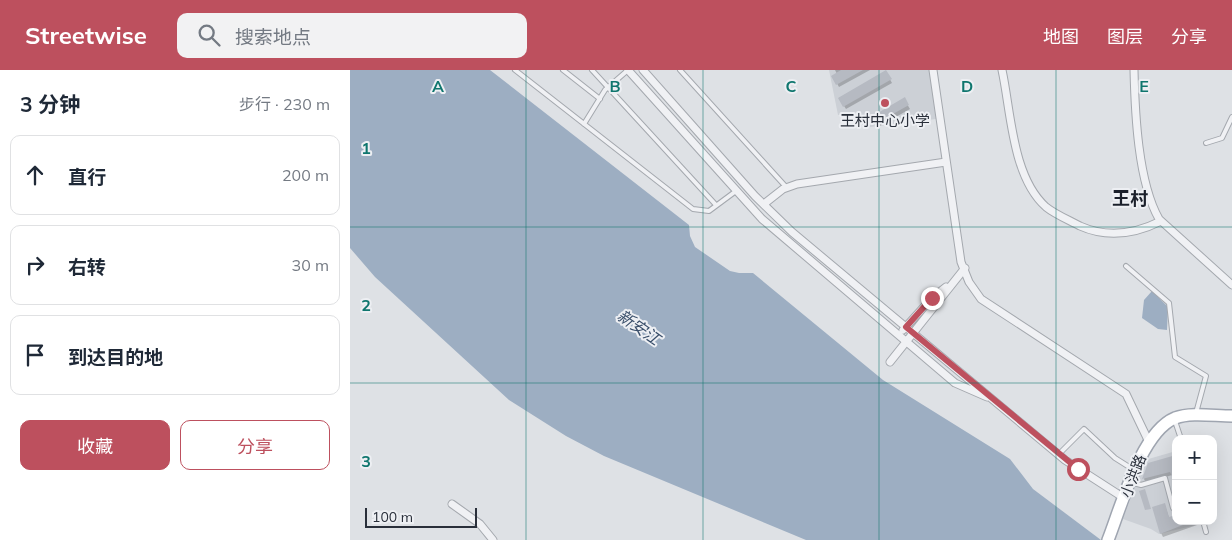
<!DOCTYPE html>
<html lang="zh">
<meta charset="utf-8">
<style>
:root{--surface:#fff;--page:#f2f2f3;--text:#1f2937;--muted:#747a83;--line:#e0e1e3;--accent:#bd505e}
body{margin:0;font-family:Mulish,"Noto Sans SC",sans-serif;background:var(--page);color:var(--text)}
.controls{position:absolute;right:15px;bottom:15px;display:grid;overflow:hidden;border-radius:10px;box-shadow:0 5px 20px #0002}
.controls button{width:45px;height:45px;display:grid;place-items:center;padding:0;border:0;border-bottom:1px solid var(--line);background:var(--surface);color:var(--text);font:25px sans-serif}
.scale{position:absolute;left:15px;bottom:12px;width:112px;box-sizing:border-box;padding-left:5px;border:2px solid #292f3a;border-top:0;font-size:14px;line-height:18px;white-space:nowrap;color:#292f3a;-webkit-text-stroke:4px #edeff3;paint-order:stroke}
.stop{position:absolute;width:15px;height:15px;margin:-11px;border:4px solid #bd505e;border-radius:50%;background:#fff}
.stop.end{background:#bd505e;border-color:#fff;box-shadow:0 1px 5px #0008}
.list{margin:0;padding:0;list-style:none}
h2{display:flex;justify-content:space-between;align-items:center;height:65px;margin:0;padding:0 20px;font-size:21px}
h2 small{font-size:16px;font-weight:400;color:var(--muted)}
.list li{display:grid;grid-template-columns:32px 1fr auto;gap:15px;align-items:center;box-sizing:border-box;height:80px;margin:0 10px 10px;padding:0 10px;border:1px solid var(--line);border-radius:10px}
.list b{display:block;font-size:19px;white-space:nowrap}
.list em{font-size:16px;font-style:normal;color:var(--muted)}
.actions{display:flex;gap:10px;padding:15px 20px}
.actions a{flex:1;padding:11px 0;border:1px solid var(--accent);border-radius:10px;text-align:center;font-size:18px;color:var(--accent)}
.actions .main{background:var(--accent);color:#fff}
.icon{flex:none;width:28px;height:28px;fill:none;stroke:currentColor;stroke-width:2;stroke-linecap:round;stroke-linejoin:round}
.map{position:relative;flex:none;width:882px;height:470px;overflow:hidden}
header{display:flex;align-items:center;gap:30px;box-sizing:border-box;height:70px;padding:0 25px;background:var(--accent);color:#fff}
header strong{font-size:24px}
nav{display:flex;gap:28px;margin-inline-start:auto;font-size:18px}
.search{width:350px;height:45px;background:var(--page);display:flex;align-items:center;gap:12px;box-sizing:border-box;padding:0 18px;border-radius:10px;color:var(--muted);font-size:19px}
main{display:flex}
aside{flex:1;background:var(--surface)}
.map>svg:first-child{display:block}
.built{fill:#ccd0d6}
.water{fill:#9daec2}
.shadow{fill:#0003}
.building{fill:#b6bac2}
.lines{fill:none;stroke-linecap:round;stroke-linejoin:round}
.service-casing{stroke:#a4a8ae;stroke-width:6}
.minor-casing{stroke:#a4a8ae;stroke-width:9}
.primary-casing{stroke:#9fa5b0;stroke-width:14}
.service{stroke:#f0f1f4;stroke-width:4}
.minor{stroke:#f0f1f4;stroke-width:7}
.primary{stroke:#fff;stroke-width:11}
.route{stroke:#bd505e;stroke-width:6}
.grid{fill:none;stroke:#0f766e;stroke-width:1;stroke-opacity:0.55}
.poi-dot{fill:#bd505e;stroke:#edeff3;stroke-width:2}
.labels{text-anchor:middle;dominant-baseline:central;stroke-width:4;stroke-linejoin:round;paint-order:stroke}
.poi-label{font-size:15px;fill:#292f3a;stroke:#edeff3}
.street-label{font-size:15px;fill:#292f3a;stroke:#edeff3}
.water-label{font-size:16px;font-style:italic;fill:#384d69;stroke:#edeff3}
.quarter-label{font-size:18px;font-weight:bold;fill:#1b202b;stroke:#edeff3}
.grid-label{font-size:16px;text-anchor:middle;font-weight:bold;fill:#0f766e;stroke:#edeff3;stroke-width:4;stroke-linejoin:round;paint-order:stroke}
</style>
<header>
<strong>Streetwise</strong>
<div class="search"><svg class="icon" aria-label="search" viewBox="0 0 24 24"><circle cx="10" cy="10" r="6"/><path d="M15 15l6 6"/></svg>搜索地点</div>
<nav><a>地图</a><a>图层</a><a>分享</a></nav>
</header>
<main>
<aside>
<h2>3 分钟<small>步行 · 230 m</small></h2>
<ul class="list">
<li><svg class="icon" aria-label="ahead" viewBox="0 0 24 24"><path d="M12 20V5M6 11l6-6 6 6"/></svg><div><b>直行</b></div><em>200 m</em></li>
<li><svg class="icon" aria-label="right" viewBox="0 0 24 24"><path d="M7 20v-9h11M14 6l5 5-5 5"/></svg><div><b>右转</b></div><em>30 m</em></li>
<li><svg class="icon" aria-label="arrive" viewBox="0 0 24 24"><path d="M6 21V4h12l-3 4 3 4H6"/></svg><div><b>到达目的地</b></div></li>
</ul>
<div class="actions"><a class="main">收藏</a><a>分享</a></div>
</aside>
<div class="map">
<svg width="882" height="470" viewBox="0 0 882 470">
<rect width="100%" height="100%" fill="#dee1e5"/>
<path class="built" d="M479 0H580L586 49 513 58 509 42 488 45Z
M826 381V451H850V454L809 464 801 459 773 449 795 390Z"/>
<path class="water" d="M0 0H140L339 155 340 166 345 177 380 201 389 203H403L533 310 660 389 683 419 751 470H456L254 386 216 366 159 330 25 207 0 178Z
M802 221 818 237 817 260 808 259 792 248 794 230Z"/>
<path class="shadow" d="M485 0H520L489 17 483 6 487 4Z
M536 2 542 13 496 39 489 28Z
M554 29 560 39 528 57 522 47Z
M826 386V417L822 405 796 413 794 409 799 394Z
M815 435 819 448 826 451H849L850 454 813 467 811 463Z"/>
<path class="building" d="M491 0H513L486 15 481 6Z
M536 0 542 9 493 37 488 28Z
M555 27 559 35 525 54 521 47Z
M826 385V415L820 402 792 409 798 393Z
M795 419 801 439 795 440 789 421Z
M815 433 819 447 826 445V451H838V453L810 464 802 437Z"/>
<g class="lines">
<g class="service-casing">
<path id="service" d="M165 0 343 139 359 141 386 121
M213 0 250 29
M242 0 366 135
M330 0 437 118
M234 54 255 20 278 0
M856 73 872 68 882 47
M776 196 819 233 825 287 856 306 846 343
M825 351 831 369
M709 384 734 359 765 388 784 400
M780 412 791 415 815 408 823 438
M853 451 856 462"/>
</g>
<g class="minor-casing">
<path id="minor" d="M278 0 412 149 605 313 637 327
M293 0 405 126 442 162 715 390 774 428
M583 0 611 192 619 212 631 229 776 324 798 370
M652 0C661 41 662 107 696 137 706 145 719 150 730 156 757 168 785 164 811 151
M784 0C785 43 788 112 809 149L882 215
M414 134 433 119 447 114 596 92
M553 260 582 228 596 217
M540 292 615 198
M102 434 130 454 143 470"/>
</g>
<g class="primary-casing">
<path id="primary" d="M758 470C771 437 791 362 825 348 841 342 864 346 882 346"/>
</g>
<use href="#service" class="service"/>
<use href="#minor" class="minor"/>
<use href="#primary" class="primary"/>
</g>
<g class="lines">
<path class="route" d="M582 228 556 257 728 399"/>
</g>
<path class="grid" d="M176 0V470M353 0V470M529 0V470M706 0V470M0 157H882M0 313H882"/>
<circle class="poi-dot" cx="535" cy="33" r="5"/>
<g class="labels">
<g class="poi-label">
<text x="535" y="50">王村中心小学</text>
</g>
<g class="street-label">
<text transform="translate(783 406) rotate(-69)">小洪路</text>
</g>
<g class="water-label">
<text transform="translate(289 257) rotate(35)">新安江</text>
</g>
<g class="quarter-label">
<text x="780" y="128">王村</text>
</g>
</g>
<g class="grid-label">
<text x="88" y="22">A</text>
<text x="265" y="22">B</text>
<text x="441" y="22">C</text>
<text x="617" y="22">D</text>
<text x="794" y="22">E</text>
<text x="16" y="84">1</text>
<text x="16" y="241">2</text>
<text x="16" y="397">3</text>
</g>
</svg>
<div class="controls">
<button>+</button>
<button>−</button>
</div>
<div class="scale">100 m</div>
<div class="stop" style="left:728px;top:399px"></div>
<div class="stop end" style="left:582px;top:228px"></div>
</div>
</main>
